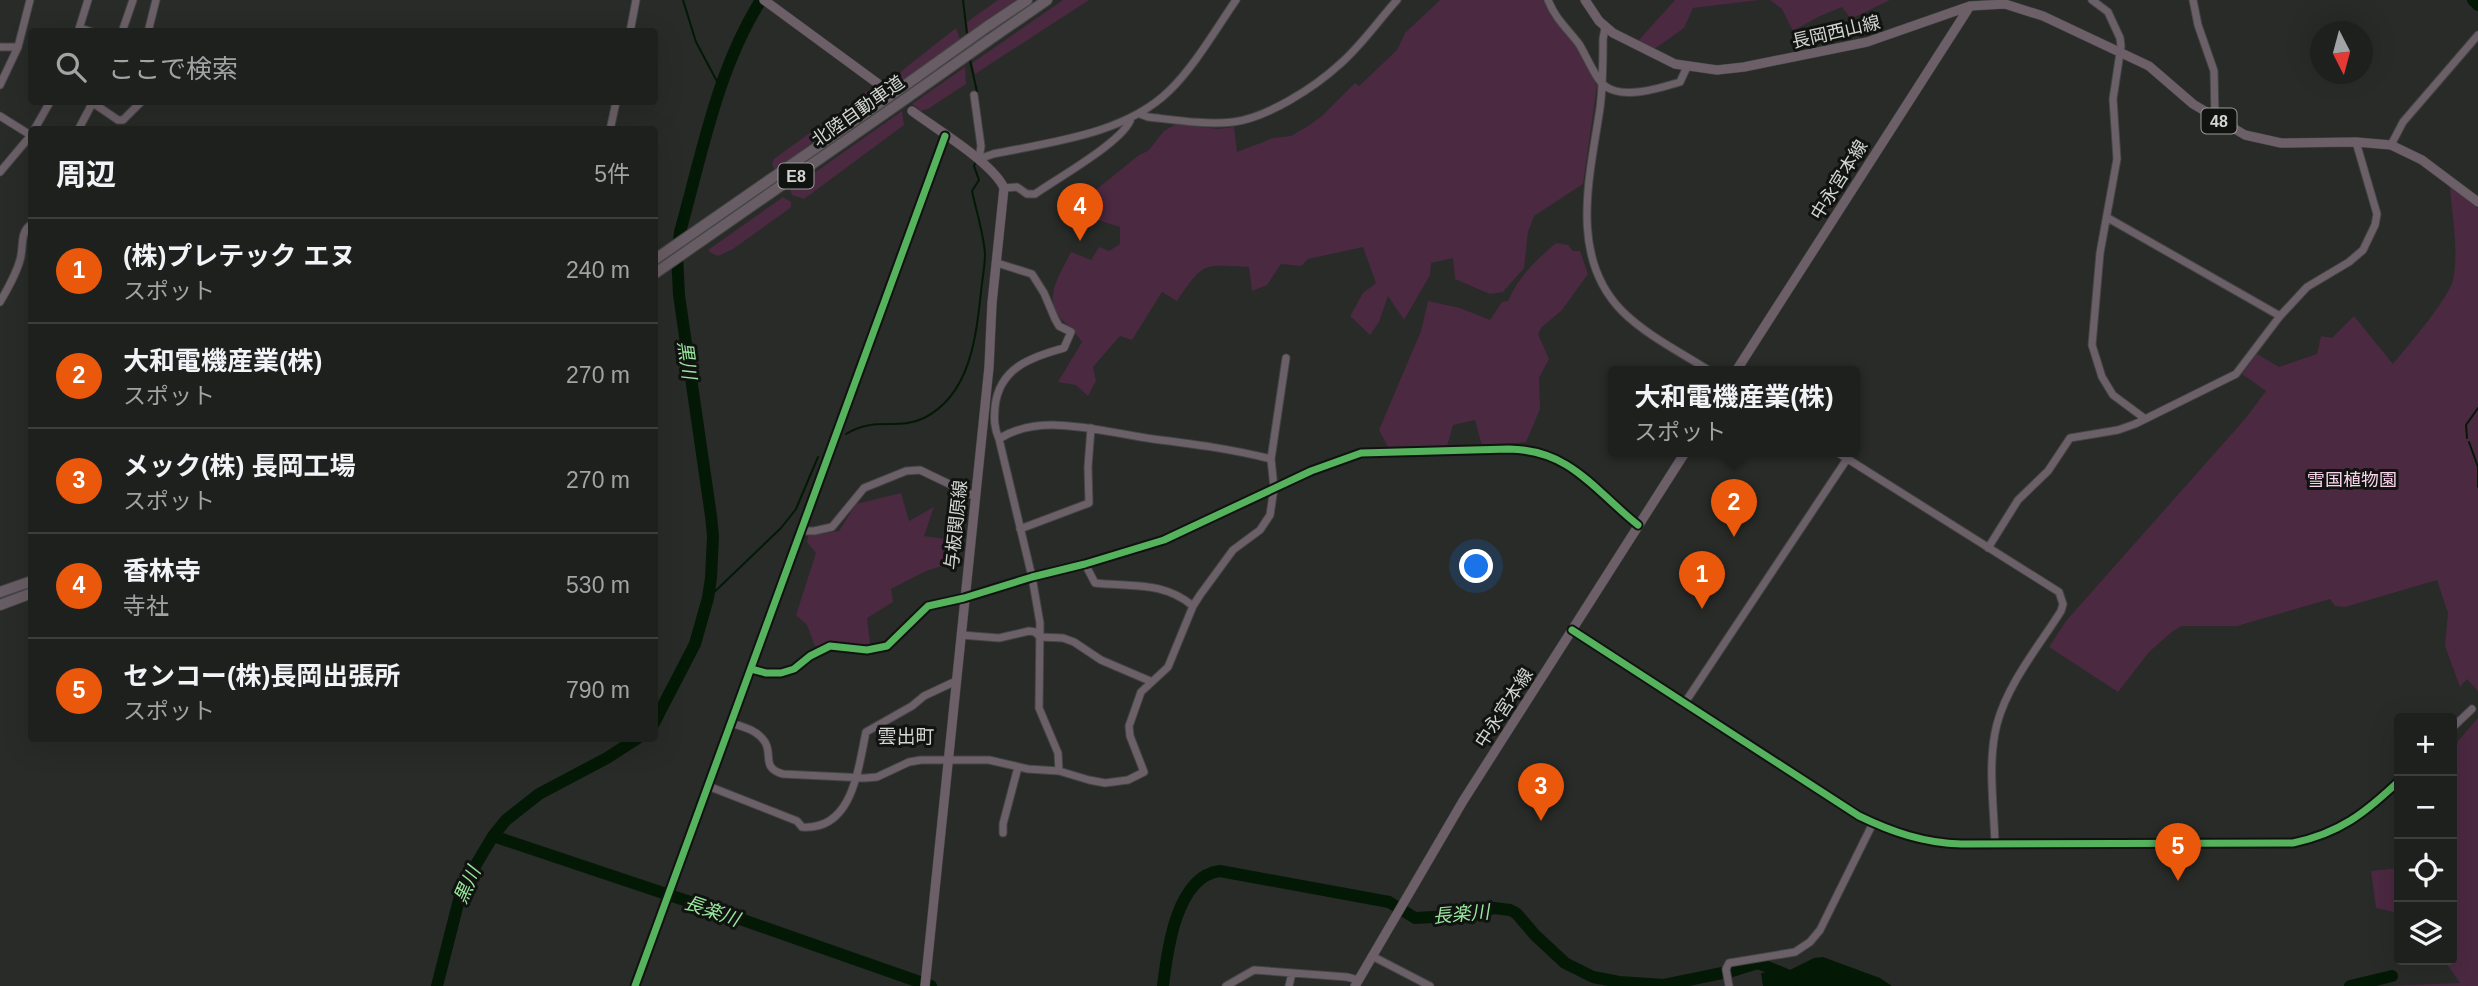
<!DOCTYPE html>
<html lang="ja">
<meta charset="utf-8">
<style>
:root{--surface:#1e201e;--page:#262827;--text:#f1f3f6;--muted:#a1a3a4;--line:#3c3e3c;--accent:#ea580c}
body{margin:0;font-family:Helvetica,"Noto Sans JP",sans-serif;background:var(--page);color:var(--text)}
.controls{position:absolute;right:21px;bottom:21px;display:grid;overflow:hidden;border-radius:7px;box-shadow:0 7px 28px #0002}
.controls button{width:63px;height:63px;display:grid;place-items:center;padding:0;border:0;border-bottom:2px solid var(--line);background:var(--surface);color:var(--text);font:35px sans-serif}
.compass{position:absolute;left:2310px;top:21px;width:63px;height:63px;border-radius:50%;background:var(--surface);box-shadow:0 7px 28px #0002;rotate:174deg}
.you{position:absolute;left:1477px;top:567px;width:24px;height:24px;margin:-18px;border:5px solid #fff;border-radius:50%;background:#1a73e8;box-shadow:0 0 0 10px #1a73e833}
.badge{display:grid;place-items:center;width:46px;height:46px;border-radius:50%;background:var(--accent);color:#fff;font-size:23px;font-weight:700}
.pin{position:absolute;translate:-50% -58px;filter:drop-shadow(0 2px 4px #0008)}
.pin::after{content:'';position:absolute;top:37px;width:24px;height:21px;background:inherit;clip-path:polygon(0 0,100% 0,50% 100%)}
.popup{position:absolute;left:1608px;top:366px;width:252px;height:91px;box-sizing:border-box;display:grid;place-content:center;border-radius:7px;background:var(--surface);filter:drop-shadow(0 2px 5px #0005);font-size:23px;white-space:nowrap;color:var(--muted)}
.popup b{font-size:26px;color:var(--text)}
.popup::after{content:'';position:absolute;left:50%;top:100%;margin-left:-14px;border:14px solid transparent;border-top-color:var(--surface)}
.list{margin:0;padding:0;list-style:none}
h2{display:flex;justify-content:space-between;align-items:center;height:91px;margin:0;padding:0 28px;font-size:30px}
h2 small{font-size:23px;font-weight:400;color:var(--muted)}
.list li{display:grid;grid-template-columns:46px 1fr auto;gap:21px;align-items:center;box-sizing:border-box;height:105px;padding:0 28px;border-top:2px solid var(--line)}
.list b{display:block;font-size:26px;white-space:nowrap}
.list p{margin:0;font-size:23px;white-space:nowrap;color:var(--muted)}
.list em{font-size:23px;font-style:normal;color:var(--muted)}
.icon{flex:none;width:38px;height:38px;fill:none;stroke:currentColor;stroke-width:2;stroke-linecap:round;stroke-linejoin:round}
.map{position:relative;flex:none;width:2478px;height:986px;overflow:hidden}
.search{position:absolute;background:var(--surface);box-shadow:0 7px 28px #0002;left:28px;top:28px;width:630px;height:77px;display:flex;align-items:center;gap:18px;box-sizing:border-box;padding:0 24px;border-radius:7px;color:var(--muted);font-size:26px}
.panel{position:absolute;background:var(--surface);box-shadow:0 7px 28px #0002;left:28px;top:126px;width:630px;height:616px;border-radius:7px}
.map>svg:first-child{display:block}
.green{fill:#4b2941}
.water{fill:#041905}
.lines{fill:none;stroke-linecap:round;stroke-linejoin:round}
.stream{stroke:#041905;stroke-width:2}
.river{stroke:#041905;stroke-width:12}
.minor-casing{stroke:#444544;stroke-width:9}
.major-casing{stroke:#444544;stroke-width:10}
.highway-casing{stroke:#444544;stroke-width:12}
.minor{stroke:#6c6068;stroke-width:7}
.major{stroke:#6c5f68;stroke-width:9}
.highway{stroke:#685d64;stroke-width:10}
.highway-bridge-casing{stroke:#444544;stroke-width:12;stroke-linecap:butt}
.highway-bridge{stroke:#685d64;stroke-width:10}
.cycleway-casing{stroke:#111311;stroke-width:11}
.cycleway{stroke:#56b35d;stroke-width:7}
.labels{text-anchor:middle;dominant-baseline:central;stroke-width:6;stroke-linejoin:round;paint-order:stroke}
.shield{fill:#111311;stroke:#989b98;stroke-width:2}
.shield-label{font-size:16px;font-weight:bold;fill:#d2d5d2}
.street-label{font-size:18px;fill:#d2d5d2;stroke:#111311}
.park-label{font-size:18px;fill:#fbd5ed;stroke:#111311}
.water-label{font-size:19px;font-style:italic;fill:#98e89d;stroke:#111311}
.neighbourhood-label{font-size:19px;fill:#d2d5d2;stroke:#111311}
</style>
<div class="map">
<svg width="2478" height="986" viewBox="0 0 2478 986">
<rect width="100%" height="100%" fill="#282b28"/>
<path class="green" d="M998 0H1017L968 33 967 22Z
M1063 0H1089L975 74 972 63Z
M1440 0H1550L1579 48 1597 86 1583 184 1534 216 1528 232 1524 268 1503 292 1490 294 1455 279 1453 258 1431 263 1430 275 1404 320 1388 296 1379 322 1370 335 1350 316 1363 293 1376 283 1363 247 1308 259 1301 266 1281 264 1267 285 1252 291 1249 267C1201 265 1205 261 1177 301L1162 292 1132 340 1120 336 1093 367 1096 381 1088 396 1076 385 1058 382 1082 342C1076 334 1071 328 1064 322 1040 300 1060 275 1071 252L1091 260 1099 247 1109 251 1120 244V227L1057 207 1060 195 1076 197 1092 193 1139 155 1148 151 1164 131 1176 124 1218 129 1234 127 1237 152 1273 138 1291 136 1308 126 1322 116 1355 83 1359 86 1397 50 1405 33Z
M1675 0H1759L1693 8 1684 28 1653 50 1638 41Z
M1770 0H1890L1851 19 1842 7 1818 17 1793 31 1782 9Z
M956 28 960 39 891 88 888 85 904 69Z
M965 67 966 84 928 109 921 111 912 104Z
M870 89 877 94 775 170 772 164 774 159Z
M902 111 904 125 804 199 792 195 790 190Z
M2450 187 2478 208V691L2467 679 2460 687 2445 646 2448 613 2437 580 2345 607 2335 606 2330 599 2237 626H2182L2173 631 2149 652 2118 692 2049 647 2066 621 2245 419 2266 391 2242 374 2257 354 2279 367 2317 354 2321 336 2332 338 2354 316 2393 364C2407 347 2449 298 2453 280 2459 250 2452 217 2450 187Z
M783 197 791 202V207L786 211 733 249 718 256 711 253 708 250Z
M1556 243 1568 245 1573 251H1580L1588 274 1562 310 1541 328 1538 334 1549 359 1539 378 1540 409 1526 442 1482 446 1475 420 1453 425 1447 446 1388 447 1379 430 1421 331 1428 301 1460 308 1490 320 1502 302 1508 301C1519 276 1535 261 1556 243Z
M901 493 909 521 934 507 924 536 945 539 942 566 926 571 891 589 893 602 867 618 870 643 866 654 815 646 807 625 796 615 816 553 807 542 808 536 839 531 856 504Z
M2478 718V986H2388L2460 983 2444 960H2452V754L2458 741Z
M2399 868V913L2376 908 2371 871Z"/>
<path class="water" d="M1823 957 1880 978 1892 986H1763L1761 973 1790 970 1814 958Z"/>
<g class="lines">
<path class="stream" d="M683 0 696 42 720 87
M963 0 967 34
M970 60 977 92
M981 122 983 147
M846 434C874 416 898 431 924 418 970 395 976 338 981 292 982 280 985 267 985 254 984 235 976 210 972 191L979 180 974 166 976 161
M2467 438 2466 425 2478 408
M2469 442 2478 467V487
M708 598 781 528 796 509 818 457"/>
<path class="river" d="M2473 0 2478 5
M654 723 695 644 708 598 711 578 713 536 711 516 679 295 677 254 680 232C702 154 717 70 761 0
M493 836 723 913 931 986
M437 986 462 888 493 836 506 820 539 794 607 758 638 738
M1163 986C1167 952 1176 876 1220 871L1389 902 1415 918 1470 915 1494 908 1510 910 1516 913 1535 935 1565 963 1593 977 1619 982 1664 985 1732 971 1758 963 1813 986
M2350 986 2392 976"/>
<g class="minor-casing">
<path id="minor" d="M1548 0C1556 20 1567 28 1579 44 1586 55 1596 80 1605 86 1624 100 1660 88 1680 82L1687 67
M2092 0 2108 12 2120 38 2121 46 2113 99 2117 159 2100 253 2092 345 2102 377 2113 395 2144 418
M2193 0 2198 25 2214 71 2215 118
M80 28 92 32
M1605 28 1603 39C1603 62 1603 85 1600 108 1590 176 1568 256 1622 311 1646 335 1680 352 1710 371
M78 32 88 0
M122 32 133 0
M148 32 156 0
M630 32 636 0
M0 47H18
M0 85 18 47 30 0
M974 95 981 146 979 159
M93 103 118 120H123L141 102
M1140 114 1148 117C1175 120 1206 125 1233 122 1267 118 1315 87 1340 64 1361 46 1378 21 1397 0
M0 116 32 136
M34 130 50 102
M78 130 93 102
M610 130 616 102
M2391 145 2403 122 2478 35
M979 159 993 154C1051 142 1125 134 1169 91 1194 67 1216 29 1236 0
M0 172 32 134
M1004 188 1017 187 1027 194H1035C1056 179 1126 140 1131 118
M2108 218 2280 316
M997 263 1032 274 1044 293 1055 319 1059 326 1071 332 1064 348C1031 357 999 368 995 407 994 419 994 428 999 439
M0 302C8 288 16 275 20 260 24 248 19 231 32 224
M1835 451 2059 592 2063 604 2061 611C2039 646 2008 683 1997 724 1987 762 1994 806 1995 844
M1020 529 1089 503 1088 467 1091 428
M802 531H814L832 527 864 488 906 471 920 470 974 496
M1988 548 2018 500 2048 471 2070 438 2118 430 2135 424 2236 374 2280 316 2307 287 2349 262 2363 250 2375 225 2377 214 2356 142
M1085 564 1095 583C1131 587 1163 581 1193 606
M1572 630 1859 816C1892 832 1924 843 1961 844L2293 843C2340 833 2365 813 2399 781
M961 635 999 638 1029 631 1035 632 1040 637 1063 638 1074 642 1101 660 1150 681
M751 669 766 673H781L794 669 810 656 830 646 867 650 887 646 928 606 964 598 1032 577 1085 564 1164 540 1311 471 1361 453 1509 449C1571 450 1594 490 1638 525
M1684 704 1847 459
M731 723C744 727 757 730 765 742 773 755 761 768 783 774L865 778 877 777 909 762 921 760H989L1028 769 1059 771 1089 780 1105 783 1128 780 1144 772 1130 736 1129 726 1141 692 1168 667 1193 606 1200 595 1233 550 1260 530 1270 515 1274 488 1271 459 1286 358
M2452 728 2472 709
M1059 771 1058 753 1039 708 1040 623 1032 577 999 439C1041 411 1107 433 1153 439 1193 444 1232 449 1271 459
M708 786 797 821 802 827C853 831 858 768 866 732L912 706 924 696 956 681
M1003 833V824L1018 767
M1372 956 1430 986
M635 986 945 136
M1226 986 1254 970 1347 977 1358 980
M1289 986 1292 973
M1729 986 1726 969 1729 963 1795 952 1810 942 1820 930 1873 823"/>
</g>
<g class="major-casing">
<path id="major" d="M764 0 888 91
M1585 0 1599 21 1613 33 1675 64 1717 70 1744 67 1867 42 1970 6 2005 4 2043 16 2149 66 2193 104 2245 135 2281 143 2356 142 2391 145 2422 160 2478 202
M912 111C936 129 993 163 1004 188L992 303 989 367 925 986
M1736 371 1970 6
M1355 986 1463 801 1686 451"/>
</g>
<g class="highway-casing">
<path id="highway" d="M988 26 1027 0
M989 40 1047 0
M654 260 876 106
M654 274 884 114
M0 592 32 581
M0 605 32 593"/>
</g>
<use href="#minor" class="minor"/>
<use href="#major" class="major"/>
<use href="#highway" class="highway"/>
<g class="highway-bridge-casing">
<path id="highway-bridge" d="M876 106 988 26
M884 114 989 40"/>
</g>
<use href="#highway-bridge" class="highway-bridge"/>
<g class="cycleway-casing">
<path id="cycleway" d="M1572 630 1859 816C1892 832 1924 843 1961 844L2293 843C2340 833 2365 813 2399 781
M751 669 766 673H781L794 669 810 656 830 646 867 650 887 646 928 606 964 598 1032 577 1085 564 1164 540 1311 471 1361 453 1509 449C1571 450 1594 490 1638 525
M635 986 945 136"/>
</g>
<use href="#cycleway" class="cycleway"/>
</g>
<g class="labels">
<g class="shield">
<rect x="2201.5" y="108.5" width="35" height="25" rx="5"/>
<rect x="778.5" y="163.5" width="35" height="25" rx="5"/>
</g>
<g class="shield-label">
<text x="2219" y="121">48</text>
<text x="796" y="176">E8</text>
</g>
<g class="street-label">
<text transform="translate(1836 32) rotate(-13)">長岡西山線</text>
<text transform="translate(858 111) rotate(-35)">北陸自動車道</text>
<text transform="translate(1839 180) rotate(-58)">中永宮本線</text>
<text transform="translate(956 525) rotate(-84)">与板関原線</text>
<text transform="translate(1504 708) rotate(-57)">中永宮本線</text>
</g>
<g class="park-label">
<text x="2352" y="480">雪国植物園</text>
</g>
<g class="water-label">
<text transform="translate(687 360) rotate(82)">黒川</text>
<text transform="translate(467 885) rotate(-66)">黒川</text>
<text transform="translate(712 911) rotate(19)">長楽川</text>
<text transform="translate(1461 914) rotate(-5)">長楽川</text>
</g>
<g class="neighbourhood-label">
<text x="906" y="736">雲出町</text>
</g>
</g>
</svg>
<div class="controls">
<button>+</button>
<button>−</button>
<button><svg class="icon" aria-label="locate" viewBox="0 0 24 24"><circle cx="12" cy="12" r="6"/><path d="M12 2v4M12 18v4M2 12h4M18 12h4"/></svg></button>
<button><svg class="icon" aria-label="layers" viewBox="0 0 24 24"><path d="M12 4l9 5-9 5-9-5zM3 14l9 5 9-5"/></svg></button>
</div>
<svg class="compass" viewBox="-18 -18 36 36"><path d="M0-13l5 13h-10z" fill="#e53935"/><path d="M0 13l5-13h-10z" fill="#a1a3a4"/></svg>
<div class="you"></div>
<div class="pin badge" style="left:1702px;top:609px">1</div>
<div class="pin badge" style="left:1734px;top:537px">2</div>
<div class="popup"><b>大和電機産業(株)</b>スポット</div>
<div class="pin badge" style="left:1541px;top:821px">3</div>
<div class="pin badge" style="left:1080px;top:241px">4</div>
<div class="pin badge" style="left:2178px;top:881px">5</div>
<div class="search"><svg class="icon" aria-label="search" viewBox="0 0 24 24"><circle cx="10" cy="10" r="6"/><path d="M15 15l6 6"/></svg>ここで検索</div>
<section class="panel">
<h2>周辺<small>5件</small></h2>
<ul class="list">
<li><span class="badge">1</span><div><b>(株)プレテック エヌ</b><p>スポット</p></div><em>240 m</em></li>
<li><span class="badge">2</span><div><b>大和電機産業(株)</b><p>スポット</p></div><em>270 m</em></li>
<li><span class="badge">3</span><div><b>メック(株) 長岡工場</b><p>スポット</p></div><em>270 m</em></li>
<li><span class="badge">4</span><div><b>香林寺</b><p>寺社</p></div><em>530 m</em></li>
<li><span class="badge">5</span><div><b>センコー(株)長岡出張所</b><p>スポット</p></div><em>790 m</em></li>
</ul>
</section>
</div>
